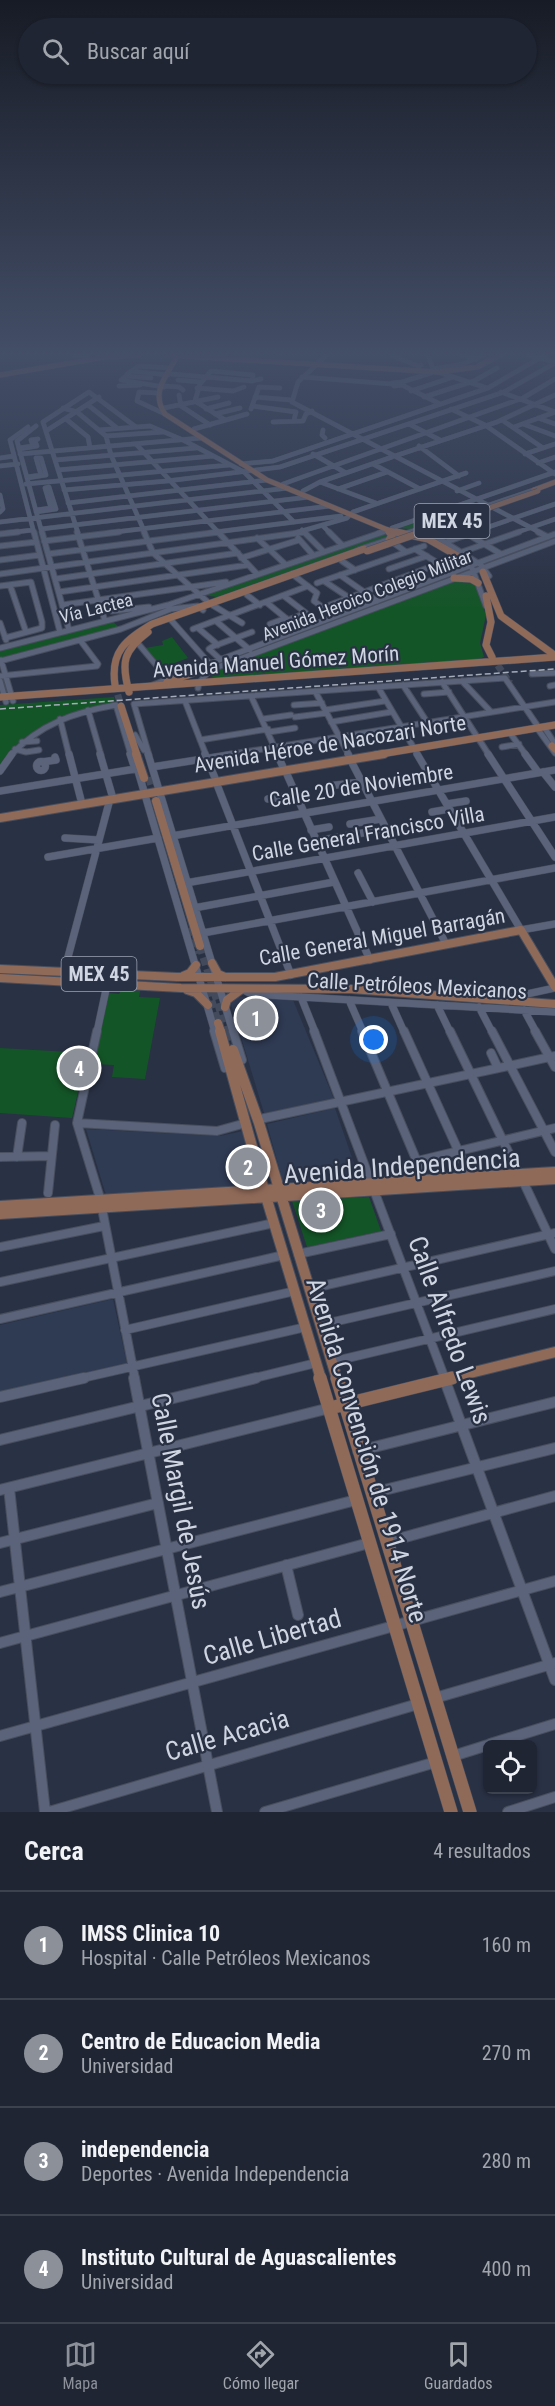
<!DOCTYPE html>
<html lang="es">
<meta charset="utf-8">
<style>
:root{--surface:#1f2533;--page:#272d3b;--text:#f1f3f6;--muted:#a1a5ac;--line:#3c424e;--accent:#8c9099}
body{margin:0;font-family:"Roboto Condensed",sans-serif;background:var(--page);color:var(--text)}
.controls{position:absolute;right:18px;bottom:18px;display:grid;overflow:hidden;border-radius:9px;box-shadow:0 2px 4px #0004}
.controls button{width:54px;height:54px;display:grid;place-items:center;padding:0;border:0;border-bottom:2px solid var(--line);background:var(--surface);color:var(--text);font:30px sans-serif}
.you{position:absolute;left:374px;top:1040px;width:21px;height:21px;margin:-15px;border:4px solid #fff;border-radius:50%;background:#1a73e8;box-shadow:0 0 0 9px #1a73e833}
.badge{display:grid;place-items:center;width:39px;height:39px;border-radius:50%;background:var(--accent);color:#fff;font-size:20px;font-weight:700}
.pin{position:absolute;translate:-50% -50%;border:3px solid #fff;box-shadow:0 2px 6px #0006}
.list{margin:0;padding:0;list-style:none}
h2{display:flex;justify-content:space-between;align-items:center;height:78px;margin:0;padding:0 24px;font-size:26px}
h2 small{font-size:20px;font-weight:400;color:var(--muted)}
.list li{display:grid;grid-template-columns:39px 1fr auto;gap:18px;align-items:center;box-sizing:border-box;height:108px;padding:0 24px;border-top:2px solid var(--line)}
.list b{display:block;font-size:22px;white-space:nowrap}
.list p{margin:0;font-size:20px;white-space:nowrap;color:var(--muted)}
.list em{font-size:20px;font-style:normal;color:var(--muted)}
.icon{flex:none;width:33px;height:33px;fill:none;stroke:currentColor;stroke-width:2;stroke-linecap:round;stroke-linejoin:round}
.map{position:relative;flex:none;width:555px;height:1812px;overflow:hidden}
.search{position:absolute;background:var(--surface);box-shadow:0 2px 4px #0004;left:18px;right:18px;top:18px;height:66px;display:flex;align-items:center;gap:15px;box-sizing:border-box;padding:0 21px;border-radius:33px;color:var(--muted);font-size:22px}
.sheet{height:510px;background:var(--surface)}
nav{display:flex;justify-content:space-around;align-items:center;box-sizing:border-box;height:84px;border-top:2px solid var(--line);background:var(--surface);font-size:16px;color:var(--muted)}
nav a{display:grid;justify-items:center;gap:3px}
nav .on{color:var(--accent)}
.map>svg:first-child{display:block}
.built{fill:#2f3a53}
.green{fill:#145527}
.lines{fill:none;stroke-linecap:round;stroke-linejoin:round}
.major-tunnel-far2{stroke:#424a5c;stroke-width:7;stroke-dasharray:7 3;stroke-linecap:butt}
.major-tunnel-far1{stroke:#424a5c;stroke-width:8;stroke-dasharray:8 4;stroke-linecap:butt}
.major-tunnel{stroke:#424a5c;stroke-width:10;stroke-dasharray:10 5;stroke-linecap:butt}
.minor-far4-casing{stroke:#474e5d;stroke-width:5}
.minor-far3-casing{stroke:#474e5d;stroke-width:7}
.minor-far2-casing{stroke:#474e5d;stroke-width:8}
.minor-far1-casing{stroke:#474e5d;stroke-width:10}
.minor-casing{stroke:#474e5d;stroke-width:12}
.major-far4-casing{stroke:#474e5d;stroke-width:6}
.major-far3-casing{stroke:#474e5d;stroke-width:8}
.major-far2-casing{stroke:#474e5d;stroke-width:10}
.major-far1-casing{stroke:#474e5d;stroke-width:12}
.major-casing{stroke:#474e5d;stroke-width:14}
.minor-far4{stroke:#5a6379;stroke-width:4.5}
.minor-far3{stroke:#5a6379;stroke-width:5}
.minor-far2{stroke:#5a6379;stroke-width:7}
.minor-far1{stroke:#5a6379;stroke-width:8}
.minor{stroke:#5a6379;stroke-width:10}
.major-far4{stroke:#906a59;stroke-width:5}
.major-far3{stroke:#906a59;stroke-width:7}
.major-far2{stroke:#906a59;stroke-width:8}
.major-far1{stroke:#906a59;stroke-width:10}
.major{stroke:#906a59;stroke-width:13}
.rail{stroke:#a6adba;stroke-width:1.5;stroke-dasharray:6 3;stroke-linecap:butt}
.major-bridge-far1-casing{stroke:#474e5d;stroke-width:6;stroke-linecap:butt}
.major-bridge-casing{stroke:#474e5d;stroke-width:8;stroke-linecap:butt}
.major-bridge-far1{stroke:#906a59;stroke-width:5}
.major-bridge{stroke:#906a59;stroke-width:7}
.labels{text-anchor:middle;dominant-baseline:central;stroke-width:4.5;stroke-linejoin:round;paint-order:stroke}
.far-street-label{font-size:18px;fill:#cfd5e1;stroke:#293144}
.shield{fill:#293144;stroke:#9da4b2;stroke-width:1.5}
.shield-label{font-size:20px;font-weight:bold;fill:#cfd5e1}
.street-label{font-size:21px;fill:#cfd5e1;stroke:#293144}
.near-street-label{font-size:26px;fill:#cfd5e1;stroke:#293144}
</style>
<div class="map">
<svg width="555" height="1812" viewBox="0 0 555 1812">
<rect width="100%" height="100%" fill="#293144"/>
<path class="built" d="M239 997 293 1000 334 1099 264 1113 231 1004 234 998Z
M335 1108 359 1178 283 1182 267 1124Z
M86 1129 220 1136 243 1131 259 1187 106 1195Z
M113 1299 127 1364 0 1393V1325Z"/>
<path class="green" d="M473 502 476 506 411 529 398 528Z
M387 532 389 534 388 537 217 597 202 595Z
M458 580 474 582 486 615 480 643 484 657 477 660 217 680 209 674 210 671Z
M112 621 118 626 115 628 0 658V650Z
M172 637 188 658 161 668 145 648 163 645 162 641Z
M114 697 115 703C70 711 27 725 0 764V705Z
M122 990 140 991 139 997 160 998 145 1079 112 1077 114 1065 94 1064 109 993 119 994Z
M0 1048 87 1053 72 1118 0 1113Z
M369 1197 381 1231 307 1247 292 1201Z"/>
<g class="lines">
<path class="major-tunnel-far2" d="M492 657 510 683
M115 685 121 706"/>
<path class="major-tunnel-far1" d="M149 777 155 798
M189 928 197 954
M200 946 227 1032
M208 989 218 1023"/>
<path class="major-tunnel" d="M227 1031 233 1050"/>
<g class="minor-far4-casing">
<path id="minor-far4" d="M74 355H87
M327 355 298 382 292 402 541 533
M391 355 418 366 421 365
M428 355 433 369 463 364 484 355
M462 355 477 359
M528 355 555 362
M479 367 501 355
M131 371 168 375
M441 373 487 388
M127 374 139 366 171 368
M172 374 252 381 261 379
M302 377 392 384
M123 378 126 376 151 378
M121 380 164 387
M178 380 201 382
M402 382 431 373
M402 382V385L394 386 392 383Z
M402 385 440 404
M119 386 140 385
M165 386 179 387 183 390
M197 388 233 391 244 387
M411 391 453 377
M501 392 555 412
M157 393 139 392 137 401 165 414
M179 395 181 406 210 425
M255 397 291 400
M424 397 474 381 497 368
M88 405 117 428
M252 406 296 412 294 420
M63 408 77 412 106 436 111 455 145 533
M164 408 218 397
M206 409 229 403
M251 409 259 387 280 388
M451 409 485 425 555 474
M215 414 240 408
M538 418 555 424
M66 419 88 437 90 448
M225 420 195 401 200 384 211 371 253 375 252 381
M502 420 543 448
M273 422 303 421 306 414 312 411
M409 424 440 440
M523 424 555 436
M36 426 17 441 42 533
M28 427 10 440 34 533
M514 427 555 412
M194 429 247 414
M99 430 150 426 183 440 244 472 294 522
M323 430 322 435 325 438
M46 431 99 397
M106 436 163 432
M136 444 219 533
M419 446 459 476
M19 448 33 446 31 440 38 439 35 441 37 446 19 449
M20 454 201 438
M313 454 346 473
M525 454 555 444
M395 456 497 422 555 395
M0 458 14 456
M55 460 196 448
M538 463 555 457
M241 464 273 461 488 388 545 355
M373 464 420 489
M0 466 18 464
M58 470 213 456
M27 477 41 475 36 458H41L46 475 27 478
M320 482 376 503
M26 484 229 465
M283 484 523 398 555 379
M338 489 387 472
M64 490 167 481 280 467 504 392 555 363
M303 491 320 482 392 457
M457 491 479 483
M0 495 3 509 0 512
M477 499 555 472
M68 503 267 480
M36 510 51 508 45 488 49 487 56 509 36 512
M0 522 288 488
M323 526 330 533
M392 528 474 500
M41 529 309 497
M302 530 305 533
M429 532 431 533
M6 533 33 530
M78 533 43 422 89 392 136 427
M107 533 330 506
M208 533 341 516
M295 533 347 518 353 512 466 473
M378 533 388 530
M407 533 539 488
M424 533 468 518
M471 533 555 504
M515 533 555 519"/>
</g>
<g class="minor-far3-casing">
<path id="minor-far3" d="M34 532 60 632
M42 532 69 630
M77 532 105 621
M144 532 153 553 209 603 242 623
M218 532 257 574
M304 532 324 552
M329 532 342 545
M429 532 481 565 489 576
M538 532 548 537
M0 534 18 532
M469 535 501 554
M416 536 428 532
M257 538 285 564
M298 538 313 555
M44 541 119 532
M446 542 475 532
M395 544 406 552
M0 546 36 542
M415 549 454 573
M358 550 411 532
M462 552 519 532
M48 554 219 532
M453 555 454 572
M241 558 299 540
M0 560 40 555
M342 561 355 570
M472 568 486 606
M389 569 427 556
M0 574 305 532
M292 574 317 593 314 601 335 616
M340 575 377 601
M55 579 238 553
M324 581 348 597
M317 583 424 546
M10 585 26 632
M0 586 31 582 42 622V628L5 638
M59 592 248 565
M247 595 260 605
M266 602 288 620 306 613 284 596
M62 605 226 582
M322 608 438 564
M112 611 149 607
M171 620 209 663
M216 621 250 650
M0 623 6 640
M270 624 286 618
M198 628 218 645
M193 629 308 586
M136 641 167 678
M214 646 252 632
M212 647 209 649 220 659
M0 648 168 605 383 532
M1 660 13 701
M0 661 121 629 171 609 198 606 203 610
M532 674 555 673
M0 676 97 666 98 664 80 640
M0 681 6 702
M462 681 491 712
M442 682 476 735
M403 685 427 722
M150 686 555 534
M550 686 555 685
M378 687 418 755
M198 688 199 683 210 670 555 541
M315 691 349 755
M424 694 449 692
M251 696 278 755
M185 701 206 755
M294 705 322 703
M88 710 101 755
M325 710 385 701
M295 717 327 713
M60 719 69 755
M263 719 291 715
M331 722 391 712
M544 727 555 744
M537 728 555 753
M269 732 295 728
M510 733 526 755
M135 735 144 750
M478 738 489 755
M200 740 268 729
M22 742 37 741
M502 747 519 744
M15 749 26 752 39 750
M11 755C40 724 75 712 116 705L131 755
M149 755 134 704 505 678 537 725
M226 755 555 702"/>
</g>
<g class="minor-far2-casing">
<path id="minor-far2" d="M69 754 81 800
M100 754 112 795
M130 754 135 769 139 772
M148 754 233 1032
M205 754 215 778
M277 754 283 767
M348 754 349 756
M417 754 521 930 555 924
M488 754 555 857
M525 754 538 772
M350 759 446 944
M36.5 766a4.5 4.5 0 1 1 9 0a4.5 4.5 0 1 1-9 0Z
M42 762 56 760 55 757
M152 767 235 754
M285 770 370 960
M0 771 12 754
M138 771 215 1032
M543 772 555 787
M216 782 291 975
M328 786 361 782
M0 791 135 769
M268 799 295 795
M447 804 466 801
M432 812 449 809
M350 824 381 819
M311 830 329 827
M172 836 555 770
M65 838 99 840
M316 841 386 829
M48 857 158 838
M358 873 373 902
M186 883 555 817
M194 908 334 882
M203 933 555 868
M64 972 110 799
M242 989 251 994 555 1012
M301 997 315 1032
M504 999 555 988
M349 1000 363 1032
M391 1003 404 1032
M437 1005 450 1032
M479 1007 492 1032
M524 1010 536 1032
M97 1032 107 985"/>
</g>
<g class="minor-far1-casing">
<path id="minor-far1" d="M97 1031 77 1123 100 1198 135 1379
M214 1031 225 1068
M233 1031 242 1060
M314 1031 445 1379
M362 1031 426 1183
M404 1031 472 1181
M450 1031 519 1174
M492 1031 555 1152
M535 1031 555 1067
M491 1053 498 1068
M260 1119 555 1056
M77 1123 217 1131 246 1123
M0 1157 51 1156
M17 1157 22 1123
M417 1161 555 1128
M523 1181 555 1249
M48 1193 55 1125
M0 1247 104 1226
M298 1254 391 1234
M0 1282 274 1223
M309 1289 555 1233
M0 1319 284 1255
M320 1325 555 1271
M125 1330 295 1291
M331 1362 555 1309
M78 1379 306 1327
M250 1379 316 1363"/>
</g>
<g class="minor-casing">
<path id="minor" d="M134 1378 217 1812
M444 1378 555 1680
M0 1397 84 1378
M0 1440 256 1378
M358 1451 555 1402
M9 1488 45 1812
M0 1490 330 1408
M372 1493 555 1448
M387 1542 555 1496
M0 1543 158 1503
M286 1565 298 1615
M0 1592 356 1500
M0 1643 369 1543
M435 1698 555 1663
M0 1736 555 1581
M490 1744 555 1724
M453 1756 488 1745
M49 1812 418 1704
M265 1812 436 1762
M508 1812 555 1797"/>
</g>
<g class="major-far4-casing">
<path id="major-far4" d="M166 355 438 372 477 367 497 355
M178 355C167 375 150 392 165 414L267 480 388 530 403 533
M112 357 139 355
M0 375 117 355
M534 490 555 482
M388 530 391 533"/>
</g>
<g class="major-far3-casing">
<path id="major-far3" d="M396 532 428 539 468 562
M389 540 392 535 389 532
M483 572 501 616 553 654
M454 578 471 579 478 583
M486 596 491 622 486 645 492 657
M167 682 200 671
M115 685C110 651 126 640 152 624L364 549
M129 692C121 662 123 651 148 632
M0 697 555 657
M121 706 137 755
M552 746 555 749
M375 755 555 725"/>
</g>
<g class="major-far2-casing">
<path id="major-far2" d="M136 754 144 778
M156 801 200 946
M0 818 384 754
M212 963 218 974 225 977
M0 969 177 977H275L521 930 555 987
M183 976 190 973 196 965
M0 978 181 988 351 989 555 1004
M187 990 196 993 208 1005
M225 1007 227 1000 242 989
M218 1023 221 1032"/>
</g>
<g class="major-far1-casing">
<path id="major-far1" d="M220 1031 264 1190 321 1379
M233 1050 259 1123 337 1379
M0 1206 555 1172
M0 1214 555 1179
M446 1379 555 1352"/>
</g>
<g class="major-casing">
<path id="major" d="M320 1378 451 1812
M337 1378 470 1812
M330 1408 452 1378"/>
</g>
<use href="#minor-far4" class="minor-far4"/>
<use href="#minor-far3" class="minor-far3"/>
<use href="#minor-far2" class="minor-far2"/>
<use href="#minor-far1" class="minor-far1"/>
<use href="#minor" class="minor"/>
<use href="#major-far4" class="major-far4"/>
<use href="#major-far3" class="major-far3"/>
<use href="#major-far2" class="major-far2"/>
<use href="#major-far1" class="major-far1"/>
<use href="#major" class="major"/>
<path class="rail" d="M0 709 555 669"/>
<g class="major-bridge-far1-casing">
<path id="major-bridge-far1" d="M417 533 538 491"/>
</g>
<g class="major-bridge-casing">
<path id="major-bridge" d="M367 551 422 532"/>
</g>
<use href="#major-bridge-far1" class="major-bridge-far1"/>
<use href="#major-bridge" class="major-bridge"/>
</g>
<linearGradient id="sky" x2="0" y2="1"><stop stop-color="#171b25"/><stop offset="0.58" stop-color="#434e67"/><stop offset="1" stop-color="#434e67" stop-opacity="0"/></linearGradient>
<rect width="555" height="609" fill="url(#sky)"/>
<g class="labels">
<g class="far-street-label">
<text transform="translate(367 595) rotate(-21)">Avenida Heroico Colegio Militar</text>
<text transform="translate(96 608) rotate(-14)">Vía Lactea</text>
</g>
<g class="shield">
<rect x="414.5" y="504" width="75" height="34" rx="4.5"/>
<rect x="61.5" y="957" width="75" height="34" rx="4.5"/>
</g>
<g class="shield-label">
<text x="452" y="521">MEX 45</text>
<text x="99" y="974">MEX 45</text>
</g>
<g class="street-label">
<text transform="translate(276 662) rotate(-4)">Avenida Manuel Gómez Morín</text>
<text transform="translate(330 744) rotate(-9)">Avenida Héroe de Nacozari Norte</text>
<text transform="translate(361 786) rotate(-9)">Calle 20 de Noviembre</text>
<text transform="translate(368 834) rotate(-10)">Calle General Francisco Villa</text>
<text transform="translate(382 937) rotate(-10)">Calle General Miguel Barragán</text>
<text transform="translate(417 986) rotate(3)">Calle Petróleos Mexicanos</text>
</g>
<g class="near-street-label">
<text transform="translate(402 1166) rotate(-4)">Avenida Independencia</text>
<text transform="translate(450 1330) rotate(70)">Calle Alfredo Lewis</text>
<text transform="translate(367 1450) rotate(73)">Avenida Convención de 1914 Norte</text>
<text transform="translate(181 1501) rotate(79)">Calle Margil de Jesús</text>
<text transform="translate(272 1637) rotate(-16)">Calle Libertad</text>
<text transform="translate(227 1735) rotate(-16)">Calle Acacia</text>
</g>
</g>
</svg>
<div class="controls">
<button><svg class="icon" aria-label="locate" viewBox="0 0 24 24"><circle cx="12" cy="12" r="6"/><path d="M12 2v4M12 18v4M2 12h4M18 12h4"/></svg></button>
</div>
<div class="you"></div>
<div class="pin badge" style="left:256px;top:1018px">1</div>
<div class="pin badge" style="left:248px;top:1167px">2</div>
<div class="pin badge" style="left:321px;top:1210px">3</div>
<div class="pin badge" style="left:79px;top:1068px">4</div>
<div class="search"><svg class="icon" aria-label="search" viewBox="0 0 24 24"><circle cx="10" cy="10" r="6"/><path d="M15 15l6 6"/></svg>Buscar aquí</div>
</div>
<section class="sheet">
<h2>Cerca<small>4 resultados</small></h2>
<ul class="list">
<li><span class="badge">1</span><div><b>IMSS Clinica 10</b><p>Hospital · Calle Petróleos Mexicanos</p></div><em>160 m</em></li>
<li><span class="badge">2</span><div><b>Centro de Educacion Media</b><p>Universidad</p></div><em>270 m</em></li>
<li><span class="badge">3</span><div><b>independencia</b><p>Deportes · Avenida Independencia</p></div><em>280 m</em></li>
<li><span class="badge">4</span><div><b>Instituto Cultural de Aguascalientes</b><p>Universidad</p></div><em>400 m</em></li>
</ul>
</section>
<nav>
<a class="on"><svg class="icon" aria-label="map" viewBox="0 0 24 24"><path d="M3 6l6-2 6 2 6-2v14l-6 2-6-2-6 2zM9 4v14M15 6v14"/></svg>Mapa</a>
<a><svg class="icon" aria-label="directions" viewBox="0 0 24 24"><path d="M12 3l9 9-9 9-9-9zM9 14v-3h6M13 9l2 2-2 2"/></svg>Cómo llegar</a>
<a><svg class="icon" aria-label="saved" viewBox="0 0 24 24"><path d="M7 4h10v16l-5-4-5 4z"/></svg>Guardados</a>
</nav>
